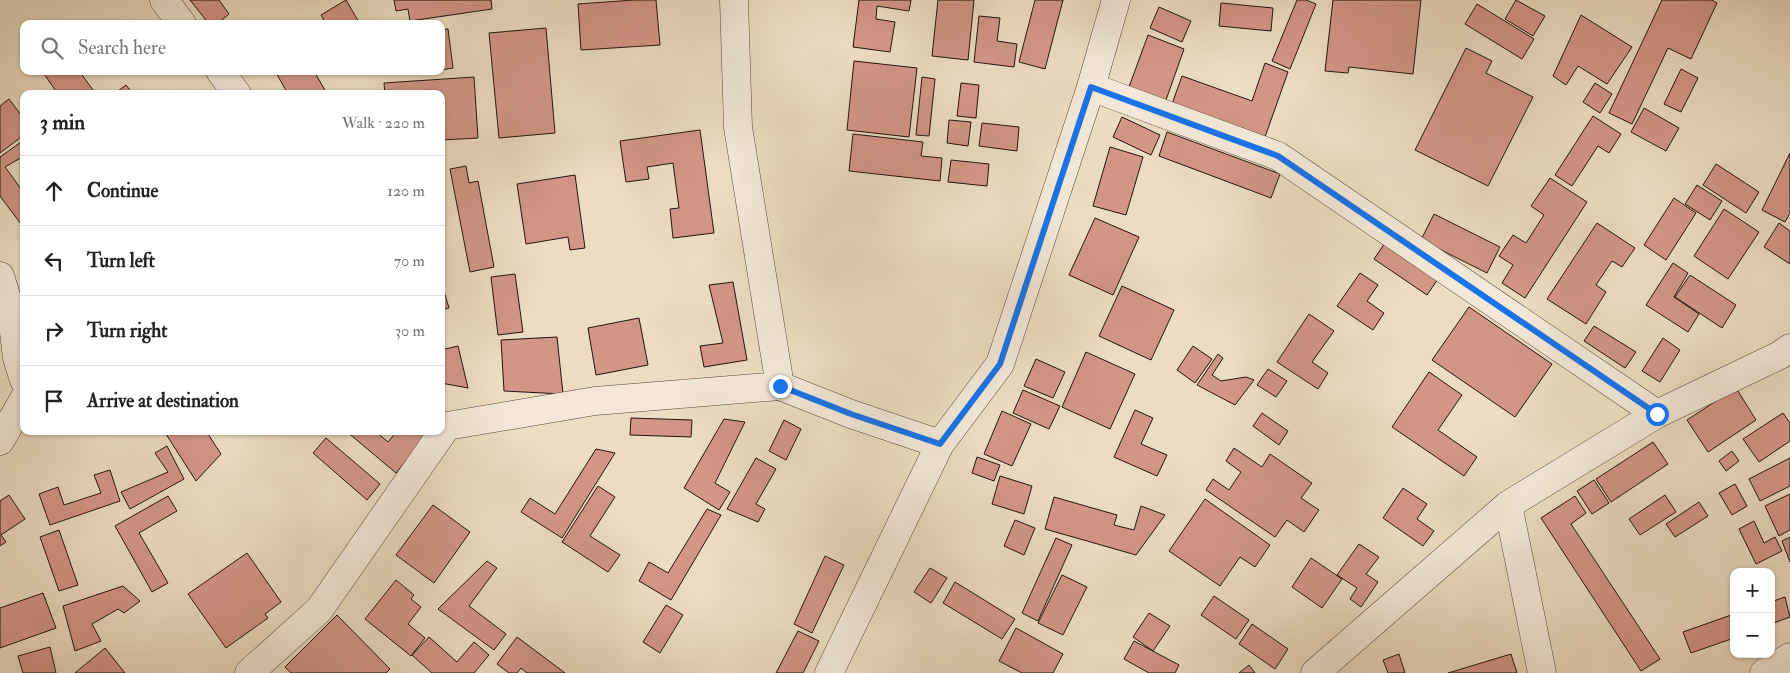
<!DOCTYPE html>
<meta charset="utf-8">
<style>
:root{--surface:#fff;--page:#f2f2f2;--text:#222;--muted:#767676;--line:#e0e0e0}
body{margin:0;font-family:"IM FELL Double Pica",serif;background:var(--page);color:var(--text)}
.controls{position:absolute;right:15px;bottom:15px;display:grid;overflow:hidden;border-radius:10px;box-shadow:0 1px 4px #0004}
.controls button{width:45px;height:45px;display:grid;place-items:center;padding:0;border:0;border-bottom:1px solid var(--line);background:var(--surface);color:var(--text);font:25px sans-serif}
.stop{position:absolute;width:15px;height:15px;margin:-11px;border:4px solid #1a73e8;border-radius:50%;background:#fff}
.stop.end{background:#1a73e8;border-color:#fff;box-shadow:0 1px 5px #0008}
.list{margin:0;padding:0;list-style:none}
h2{display:flex;justify-content:space-between;align-items:center;height:65px;margin:0;padding:0 20px;font-size:21px}
h2 small{font-size:16px;font-weight:400;color:var(--muted)}
.list li{display:grid;grid-template-columns:32px 1fr auto;gap:15px;align-items:center;box-sizing:border-box;height:70px;padding:0 20px;border-top:1px solid var(--line)}
.list b{display:block;font-size:19px;white-space:nowrap}
.list em{font-size:16px;font-style:normal;color:var(--muted)}
.icon{flex:none;width:28px;height:28px;fill:none;stroke:currentColor;stroke-width:2;stroke-linecap:round;stroke-linejoin:round}
.map{position:relative;flex:none;width:1790px;height:673px;overflow:hidden}
.search{position:absolute;background:var(--surface);box-shadow:0 1px 4px #0004;left:20px;top:20px;width:425px;height:55px;display:flex;align-items:center;gap:12px;box-sizing:border-box;padding:0 18px;border-radius:10px;color:var(--muted);font-size:19px}
.panel{position:absolute;background:var(--surface);box-shadow:0 1px 4px #0004;left:20px;top:90px;width:425px;height:345px;border-radius:10px}
.map>svg:first-child{display:block}
.building{fill:#d29687;stroke:#23140d}
.lines{fill:none;stroke-linecap:round;stroke-linejoin:round}
.street-casing{stroke:#55463a;stroke-width:29}
.street{stroke:#f3e8d7;stroke-width:28}
.route{stroke:#1a73e8;stroke-width:6}
</style>
<div class="map">
<svg width="1790" height="673" viewBox="0 0 1790 673">
<rect width="100%" height="100%" fill="#ecdcc1"/>
<filter id="stains"><feTurbulence type="fractalNoise" baseFrequency=".004" numOctaves="4"/><feColorMatrix values="0 0 0 0 .2 0 0 0 0 .09 0 0 0 0 .02 0 0 0 .5 -.17"/></filter>
<radialGradient id="worn" r=".72"><stop offset=".6" stop-color="#630" stop-opacity="0"/><stop offset="1" stop-color="#630" stop-opacity=".3"/></radialGradient>
<path class="building" d="M190 0H219L229 14 217 24H209Z
M346 0 360 24H326L321 15Z
M394 0H491L492 9 410 21 408 9 396 11Z
M634 0H656L660 45 581 50 578 4Z
M859 0H911L909 11 877 6 876 19 895 22 890 52 853 47Z
M938 0H974L968 60 932 56Z
M1035 0H1063L1045 69 1019 62Z
M1297 0H1306L1316 4 1290 69 1272 61Z
M1333 0H1421L1413 74 1349 67 1348 73 1325 71Z
M1516 0 1545 16 1533 36 1505 19Z
M1662 0H1712L1717 3 1691 59 1668 48 1632 124 1609 113Z
M1221 3 1273 8 1271 31 1219 26Z
M1477 4 1534 39 1522 59 1465 24Z
M1159 7 1191 21 1182 42 1150 28Z
M1581 15 1632 47 1607 84 1578 66 1566 85 1553 76Z
M979 16 1000 18 997 41 1017 44 1014 67 974 62Z
M546 28 555 133 499 138 489 33Z
M448 29 453 68 441 70V30Z
M1148 35 1184 49 1166 100 1129 87Z
M1466 48 1492 61 1486 73 1533 97 1488 186 1415 150Z
M854 61 917 68 909 137 847 130Z
M1265 63 1288 72 1265 137 1172 104 1182 76 1252 101Z
M1681 69 1698 78 1681 112 1664 104Z
M42 71H79L96 94H58Z
M275 71H314L327 94H288Z
M399 71H427L399 74Z
M474 77 478 138 441 140V94H385L384 83Z
M922 77 935 79 929 136 916 135Z
M961 83 979 85 976 118 957 116Z
M1595 83 1612 94 1600 113 1583 102Z
M126 85 133 94H114Z
M9 99 24 119V135L0 153V106Z
M1644 108 1679 128 1666 151 1631 132Z
M1593 116 1621 134 1609 153 1598 146 1572 186 1555 175Z
M1122 117 1160 135 1151 155 1113 137Z
M949 120 971 122 968 146 947 143Z
M982 123 1019 127 1017 151 979 146Z
M700 130 714 233 673 238 670 209 679 208 673 163 647 167 649 179 626 182 620 141Z
M1167 132 1280 174 1271 198 1159 156Z
M853 134 923 142 921 156 942 158 940 181 849 171Z
M24 140V156L5 167 24 193V228L0 196V157Z
M1110 147 1143 157 1126 215 1093 206Z
M1790 153V213L1785 222 1762 210Z
M951 160 989 164 987 186 948 182Z
M1716 164 1759 192 1746 213 1703 185Z
M466 166 469 183 478 181 494 267 470 272 450 169Z
M575 175 585 248 570 250 568 237 526 244 517 184Z
M1550 178 1587 202 1525 298 1502 283 1513 265 1499 256 1513 235 1526 243 1544 215 1531 206Z
M1697 185 1722 201 1710 220 1685 204Z
M1674 198 1696 213 1666 260 1644 245Z
M1724 209 1759 232 1728 279 1694 256Z
M1434 214 1500 247 1487 273 1421 240Z
M1095 218 1139 237 1113 295 1069 275Z
M1597 223 1635 248 1622 267 1612 261 1596 285 1606 292 1586 324 1547 299Z
M1779 223 1790 231V264L1764 247Z
M1387 240 1440 276 1427 295 1374 259Z
M1673 263 1688 273 1674 297 1699 314 1688 332 1646 305Z
M1360 273 1378 285 1367 301 1384 313 1373 330 1337 306Z
M515 274 523 332 498 335 491 277Z
M1690 275 1736 305 1722 328 1675 297Z
M733 282 747 360 704 367 700 346 723 343 709 285Z
M1122 286 1174 310 1151 360 1099 336Z
M443 288 449 308 441 310V289Z
M1469 307 1552 364 1515 417 1432 360Z
M1309 314 1334 331 1312 362 1328 373 1318 389 1277 362Z
M639 318 648 365 596 375 588 328Z
M1594 326 1636 352 1625 368 1584 341Z
M557 337 563 394 504 391 501 340Z
M1663 338 1680 350 1660 382 1642 371Z
M458 346 468 388 441 383V350Z
M1193 346 1212 359 1195 383 1177 370Z
M1086 352 1135 374 1110 429 1062 407Z
M1218 354 1223 358 1212 375 1221 381 1246 377 1254 380 1235 405 1197 385Z
M1036 359 1065 372 1053 398 1024 386Z
M1268 369 1287 381 1276 397 1257 385Z
M1429 372 1462 395 1438 430 1477 457 1464 476 1392 427Z
M1736 388 1756 420 1708 452 1687 420Z
M1023 390 1060 406 1049 429 1013 413Z
M1135 410 1153 418 1141 444 1167 455 1157 476 1114 457Z
M1002 411 1031 424 1012 466 984 454Z
M1262 413 1288 431 1279 445 1253 426Z
M1783 413 1790 423V441L1759 462 1743 439Z
M631 418 692 420 691 437 630 435Z
M724 419 745 422 715 483 730 492 719 510 684 488Z
M784 420 801 429 786 460 769 451Z
M164 431H206L221 454 196 481Z
M346 431H375L388 442 397 431H430L396 473Z
M326 438 380 484 367 500 313 453Z
M1653 442 1668 464 1611 502 1596 479Z
M167 446 184 479 130 509 121 492 168 472 155 453Z
M1234 448 1262 467 1270 454 1312 483 1301 498 1319 510 1304 532 1287 520 1275 537 1206 490 1213 479 1229 490 1241 472 1226 461Z
M596 449 615 453 562 538 521 512 530 498 555 514Z
M1732 451 1739 461 1726 471 1719 461Z
M977 457 1000 465 994 481 972 473Z
M756 458 776 469 756 504 765 509 758 522 727 509Z
M1790 458V486L1760 501 1749 479Z
M110 470 120 501 50 525 39 494 58 487 64 505 101 493 94 475Z
M1000 476 1032 486 1024 514 992 504Z
M1594 480 1609 503 1592 514 1577 491Z
M1735 484 1747 506 1732 515 1719 493Z
M598 486 615 497 590 536 620 555 608 572 562 542Z
M1403 488 1427 504 1417 519 1434 531 1423 546 1383 518Z
M1790 494V530L1779 536 1765 506Z
M9 495 25 519 1 535 6 542 0 546V501Z
M1665 495 1676 512 1640 535 1629 519Z
M168 496 177 511 139 533 168 583 152 592 115 526Z
M1575 496 1586 513 1571 524 1660 659 1641 671 1541 518Z
M1054 497 1117 515 1114 525 1134 530 1141 506 1165 515 1136 555 1045 529Z
M1205 499 1270 545 1255 567 1240 557 1220 586 1169 551Z
M1699 502 1708 516 1675 537 1666 524Z
M433 505 470 532 434 583 396 555Z
M707 509 721 515 671 600 639 581 649 562 668 573Z
M1015 520 1035 528 1024 555 1004 546Z
M1754 521 1764 543 1775 537 1782 551 1756 564 1739 529Z
M59 530 78 585 59 591 40 537Z
M1790 537V562L1782 541Z
M1056 538 1072 545 1038 621 1022 613Z
M1359 544 1379 557 1366 574 1378 582 1361 607 1350 599 1357 588 1337 575Z
M247 553 281 602 265 614 268 618 226 648 188 594Z
M825 556 844 565 812 633 794 624Z
M1311 558 1342 579 1322 608 1292 587Z
M487 561 497 568 469 606 506 634 494 650 438 609Z
M930 568 947 578 931 603 914 592Z
M1062 575 1087 587 1063 635 1038 623Z
M396 580 414 595 411 599 421 607 408 624 425 638 411 656 365 619Z
M955 582 1015 619 1002 639 943 603Z
M123 586 140 601 124 613 118 609 92 624 101 641 75 651 63 606Z
M43 593 56 628 0 648V608Z
M1214 596 1249 620 1236 639 1201 615Z
M1785 597 1790 617 1771 624V602Z
M666 605 683 615 660 653 643 642Z
M1149 613 1170 626 1153 651 1133 637Z
M1734 614V638L1691 653 1683 632Z
M337 615 390 669 386 673H291L285 667Z
M1252 624 1288 649 1275 669 1239 644Z
M1016 628 1063 654 1053 673H1022L999 661Z
M798 631 819 641 803 673H776Z
M429 637 457 662 474 642 489 655 474 673H432L412 655Z
M517 637 565 673H527L521 668 517 673H509L497 664Z
M1134 641 1179 665 1175 673H1149L1124 659Z
M50 647 56 673H23L18 656Z
M105 648 125 673H75Z
M1399 654 1405 673H1388L1383 660Z
M1511 654 1517 673H1448Z
M1249 665 1255 673H1239Z"/>
<g class="lines">
<g class="street-casing">
<path id="street" d="M164 0 182 24
M734 0 738 127 780 386
M220 71 237 94
M1091 87 1278 156 1657 414
M0 276 12 315 17 358 24 380
M0 441 24 399
M1508 505 1542 673
M249 673 319 610 447 426 595 401 780 386 851 414 940 444
M829 673 940 444 1000 364 1091 87 1116 0
M1315 673 1508 505 1657 414 1780 355 1790 348
M1764 673 1790 657"/>
</g>
<use href="#street" class="street"/>
</g>
<g class="lines">
<path class="route" d="M780 386 851 414 940 444 1000 364 1091 87 1278 156 1657 414"/>
</g>
<rect width="100%" height="100%" filter="url(#stains)"/>
<rect width="100%" height="100%" fill="url(#worn)"/>
</svg>
<div class="controls">
<button>+</button>
<button>−</button>
</div>
<div class="stop" style="left:1657px;top:414px"></div>
<div class="stop end" style="left:780px;top:386px"></div>
<div class="search"><svg class="icon" aria-label="search" viewBox="0 0 24 24"><circle cx="10" cy="10" r="6"/><path d="M15 15l6 6"/></svg>Search here</div>
<section class="panel">
<h2>3 min<small>Walk · 220 m</small></h2>
<ul class="list">
<li><svg class="icon" aria-label="ahead" viewBox="0 0 24 24"><path d="M12 20V5M6 11l6-6 6 6"/></svg><div><b>Continue</b></div><em>120 m</em></li>
<li><svg class="icon" aria-label="left" viewBox="0 0 24 24"><path d="M17 20v-9H6M10 6l-5 5 5 5"/></svg><div><b>Turn left</b></div><em>70 m</em></li>
<li><svg class="icon" aria-label="right" viewBox="0 0 24 24"><path d="M7 20v-9h11M14 6l5 5-5 5"/></svg><div><b>Turn right</b></div><em>30 m</em></li>
<li><svg class="icon" aria-label="arrive" viewBox="0 0 24 24"><path d="M6 21V4h12l-3 4 3 4H6"/></svg><div><b>Arrive at destination</b></div></li>
</ul>
</section>
</div>
